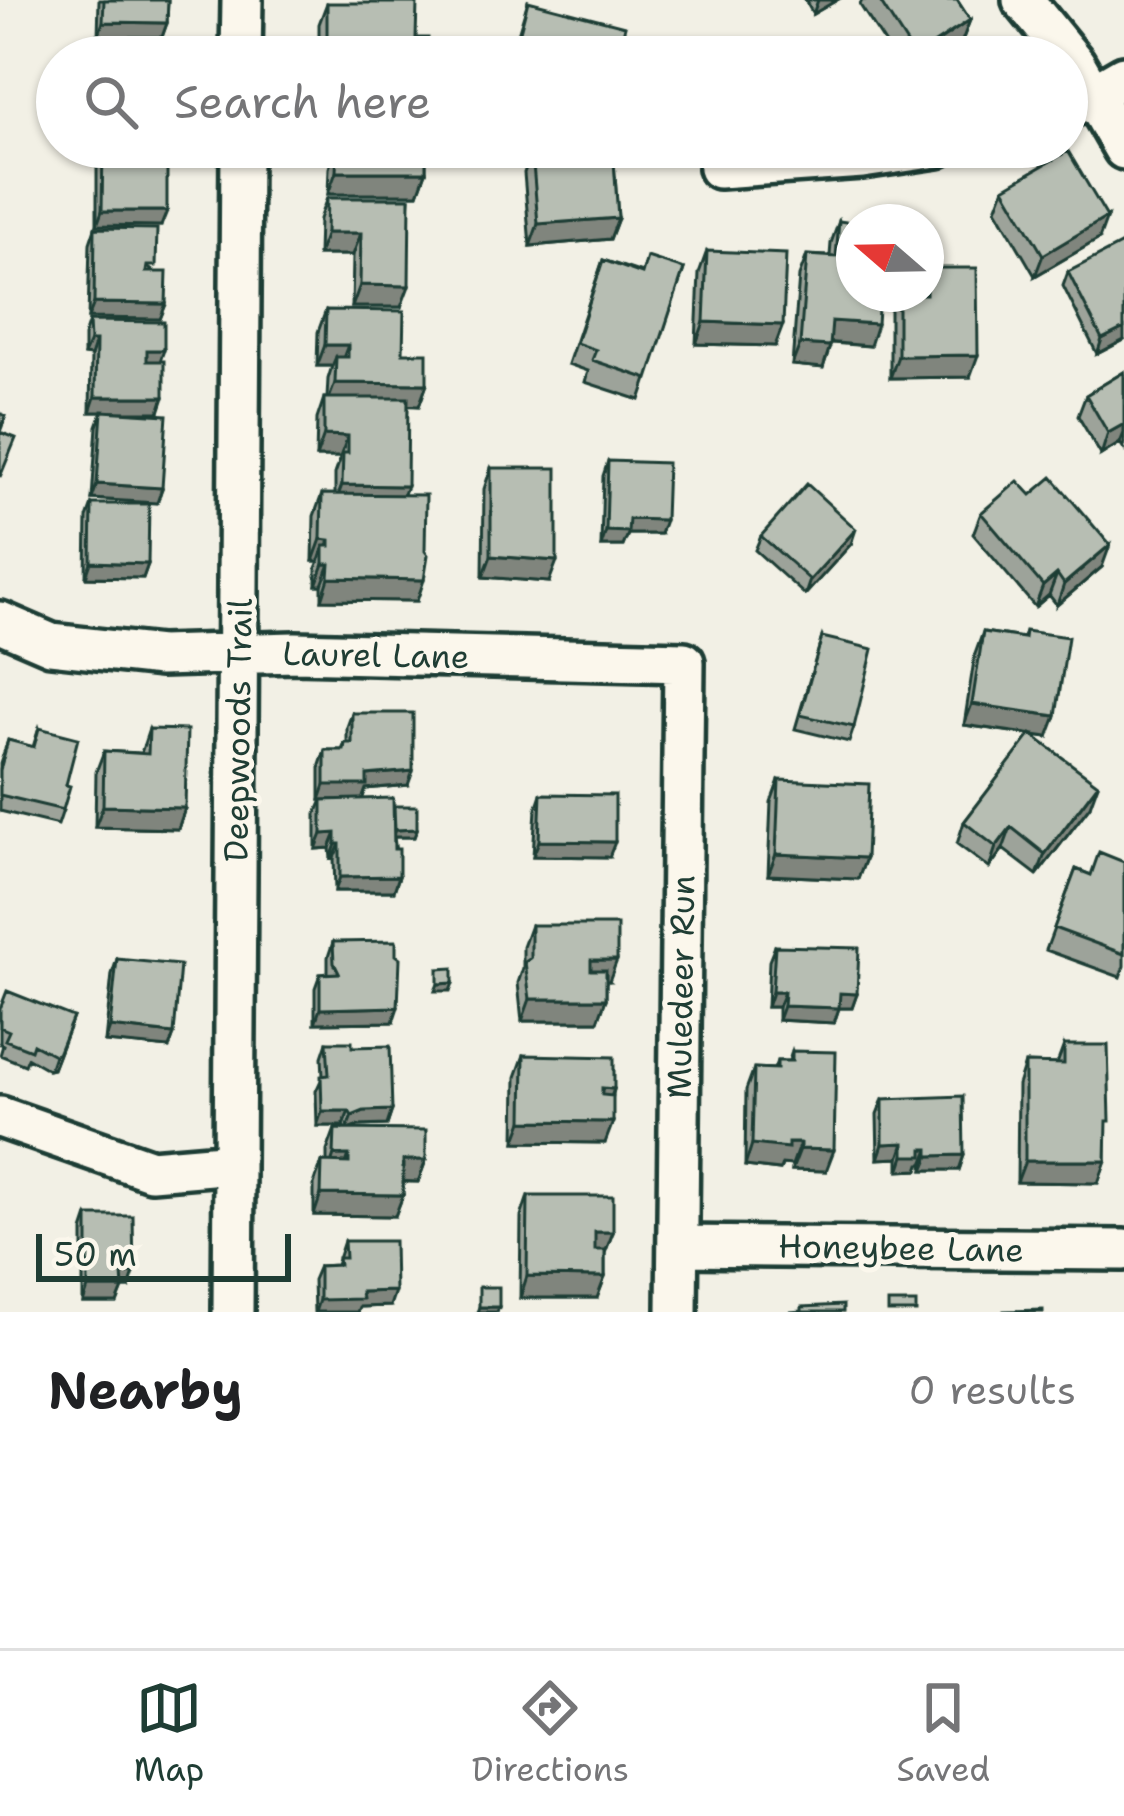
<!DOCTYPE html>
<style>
:root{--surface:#fff;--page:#f6f6f6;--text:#202124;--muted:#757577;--line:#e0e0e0;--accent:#1f3d34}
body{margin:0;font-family:"Shantell Sans",sans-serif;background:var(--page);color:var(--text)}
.compass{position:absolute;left:836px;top:204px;width:108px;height:108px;border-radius:50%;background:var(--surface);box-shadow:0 3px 9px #0004;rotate:290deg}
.scale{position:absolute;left:36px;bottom:30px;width:255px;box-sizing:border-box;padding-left:12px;border:6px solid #1f3d34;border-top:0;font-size:33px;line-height:42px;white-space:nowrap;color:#1f3d34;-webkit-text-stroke:9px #fbf7ec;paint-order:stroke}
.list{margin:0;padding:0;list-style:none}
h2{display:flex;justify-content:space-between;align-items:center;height:156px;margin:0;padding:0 48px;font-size:51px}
h2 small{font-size:39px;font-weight:400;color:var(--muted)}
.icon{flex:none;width:66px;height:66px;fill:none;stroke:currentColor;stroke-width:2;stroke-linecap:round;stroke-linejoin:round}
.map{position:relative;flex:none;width:1124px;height:1312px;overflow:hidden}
.search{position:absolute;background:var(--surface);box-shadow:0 3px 9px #0004;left:36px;right:36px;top:36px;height:132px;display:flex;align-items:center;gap:30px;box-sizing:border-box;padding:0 42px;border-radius:66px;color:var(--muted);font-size:45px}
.sheet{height:336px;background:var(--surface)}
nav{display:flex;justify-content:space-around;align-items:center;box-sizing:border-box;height:168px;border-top:3px solid var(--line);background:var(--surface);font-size:33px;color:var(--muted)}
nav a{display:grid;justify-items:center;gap:6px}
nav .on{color:var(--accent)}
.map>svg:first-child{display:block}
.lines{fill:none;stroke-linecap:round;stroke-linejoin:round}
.street-casing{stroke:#1f3d34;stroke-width:48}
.street{stroke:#fbf7ec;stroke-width:39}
.wall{fill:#9da39a;stroke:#1f3d34;stroke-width:3}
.shaded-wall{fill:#80857d;stroke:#1f3d34;stroke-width:3}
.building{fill:#b7beb3;stroke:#1f3d34;stroke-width:3}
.labels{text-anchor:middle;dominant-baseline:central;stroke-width:10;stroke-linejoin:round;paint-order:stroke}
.street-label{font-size:33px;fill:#1f3d34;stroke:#fbf7ec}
</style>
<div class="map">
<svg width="1124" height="1312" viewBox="0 0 1124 1312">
<rect width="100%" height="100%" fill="#f2f0e5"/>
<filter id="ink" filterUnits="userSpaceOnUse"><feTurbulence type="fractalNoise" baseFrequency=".00833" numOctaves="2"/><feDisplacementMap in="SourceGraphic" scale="24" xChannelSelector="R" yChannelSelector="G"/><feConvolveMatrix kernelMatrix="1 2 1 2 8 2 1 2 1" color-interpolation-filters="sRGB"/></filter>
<g filter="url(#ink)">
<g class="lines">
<g class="street-casing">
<path id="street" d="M1023 0 1075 64 1124 149
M241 57 242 0
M1067 109 1124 76
M719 168 862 158 937 147
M0 622 51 644 160 656 295 652 684 662 677 1312
M0 1117 151 1170 234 1163
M678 1246 1124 1250
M233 1312 241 147"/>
</g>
<use href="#street" class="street"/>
</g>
<path class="wall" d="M99 0H168L167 23 162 37H98Z
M805 0H837L813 14Z
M862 0H957L970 20 962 41 939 57H894L860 5Z
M528 1 617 57H511Z
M327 3 416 38 428 56 319 57V24Z
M99 147H167L161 226 97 225V153Z
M319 147H426V172L418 194H328L329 168 333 156H319Z
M562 147H613L618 218 610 239 530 246 524 173 532 152 561 149Z
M1004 188 1099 239 1035 276 996 209Z
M327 198H410L401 307H352L353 255H318L319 219Z
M839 221 870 346 831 343 823 368 792 365 799 276 807 255 830 256 831 243Z
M95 228 154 272 166 304 160 319 88 318 90 243Z
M707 251 775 346 696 344 699 273Z
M603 260 642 273 684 269 640 400 585 382 588 371 568 364Z
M1068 272 1124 340 1097 354 1063 286Z
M890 294H926L970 377 890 378Z
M326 310 403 353 427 384 419 406 408 405 404 495 417 601 322 600V585H316V568L319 561H313L314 516 322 494 335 495V474L340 460V457H316L317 419 324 398H327L328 379 332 366H317L318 332Z
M89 321 160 361 159 412H116L162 488 157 503 92 499 97 426 102 412H90L91 356 84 355V336Z
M1124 372V449L1120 443 1101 455 1078 416 1086 395Z
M608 461 660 534H628L623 546H601L603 476Z
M491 468 549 582 483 577 484 489Z
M1031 495 1102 567 1057 605 1049 595 1035 607 973 534 981 513Z
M92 504 148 564 143 578 86 577 87 518Z
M761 536 851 544 805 595 755 550Z
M1025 631 1048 737 1034 735 1090 806 1037 875 1003 849 989 868 957 844 964 822 1031 735 964 725 975 654 983 632 1023 638Z
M822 637 854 727 849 742 795 729Z
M352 713 408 785 366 789 362 799 394 808 417 829 414 837H394L399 876 394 891H335L334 858 331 859 330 848 316 849V814L322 800H320V765L325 750H342L345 743H347V727Z
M39 728 63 810 58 825 0 811V764L8 740 33 747Z
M149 729 185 808 178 829 95 827 96 772 104 751 141 753Z
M779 780 866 858 858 879 768 875 771 802Z
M541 794 609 857 533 856 536 809Z
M1124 862V966L1120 977 1046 950 1076 869 1091 875Z
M531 925 609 981H606V999L598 1021H522L518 983 523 968V947Z
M333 942 393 1022 315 1023V988L320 974 328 973V957Z
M775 946 857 994 852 1008H839L834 1023 778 1020V1007H767L769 961Z
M117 959 174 1034 169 1048 105 1042 112 974Z
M0 1009 73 1017 53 1069 49 1070 28 1058 25 1065 0 1055 3 1045 0 1044Z
M327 1042 352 1047 392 1110 387 1125 358 1126 349 1129 426 1160 418 1182H403V1195L395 1216 314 1215V1184L322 1162H327V1151L335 1129H346L343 1126H317L316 1091 323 1076 322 1057Z
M1064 1045 1106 1131V1161L1098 1183 1017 1182 1018 1085 1025 1063 1057 1064Z
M792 1051 826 1171 792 1170V1165L782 1164 780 1170 745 1166 746 1090 754 1068 774 1069 777 1061H789Z
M524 1055 614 1089 605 1143 515 1142 516 1077Z
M883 1099 964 1155 959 1170H923V1164H920L918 1170 899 1171V1158L878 1159 877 1114Z
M528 1196 613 1232 605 1253V1277L597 1298H520L521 1217Z
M88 1216 129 1288H123L117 1303H83V1231Z
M344 1241 390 1306 359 1307 357 1312H314L313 1280 319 1266 336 1265Z"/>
<path class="shaded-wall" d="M818 0H837L813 14Z
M970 20 962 41 939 57H915Z
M103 22 167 23 162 37H98Z
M327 42H352L347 57H321Z
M322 147H336L333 156H319Z
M336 172H426L418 194H328Z
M102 211H167L161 226 97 225Z
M1107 217 1099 239 1035 276 1043 255Z
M618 218 610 239 530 246 538 224Z
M326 233H361L353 255H318Z
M360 285 409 286 401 307H352Z
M94 303 166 304 160 319 88 318Z
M832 321 877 324 870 346 825 342Z
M704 322 783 325 775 346 696 344Z
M1124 328V340L1097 354 1102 339Z
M90 341H96L91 356 84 355Z
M800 344 830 346 823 368 792 365Z
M325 345H348L340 366 336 357 332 366H317Z
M147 350H164L159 364H142Z
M978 355 970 377 890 378 898 356Z
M335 383 427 384 419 406 327 404Z
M95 397H164L159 412H90Z
M1124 424V433L1120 443 1101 455 1108 433Z
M324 435 348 436 340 457H316Z
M97 484 162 488 157 503 92 499Z
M342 485 407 486 399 507H334Z
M629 519 665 520 660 534H628L623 546H601L606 531Z
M856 529 851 544 805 595 810 580Z
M321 539 330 540 324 557V546L319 561H313Z
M1110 545 1102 567 1057 605 1064 584Z
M491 556 557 561 549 582 483 577Z
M91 562 148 564 143 578 86 577Z
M324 564H330L322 585H316Z
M1057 574 1049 595 1035 607 1043 586Z
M329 578 424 580 417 601 322 600Z
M972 704 1056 716 1048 737 964 725Z
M413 771 408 785 366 789 362 800H320L325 785 367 775Z
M1098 784 1090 806 1037 875 1045 854Z
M103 806 185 808 178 829 95 827Z
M1011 827 1003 849 989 868 996 847Z
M417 829 414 837H392L395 830Z
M336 833 330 848 316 849 322 834Z
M539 841 615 842 609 857 533 856Z
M336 844H340L334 858 331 859Z
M776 854 866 858 858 879 768 875Z
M399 876 394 891H335L340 877Z
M591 960H617L609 981H584Z
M453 983 450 991H435L438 984Z
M772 992H784L778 1007H767Z
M840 993 857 994 852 1008H835Z
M530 999H606L598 1021H522Z
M783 1006 839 1008 834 1023 778 1020Z
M398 1007 393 1022 315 1023 320 1009Z
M73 1017 53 1069 49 1070 54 1055Z
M110 1027 174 1034 169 1048 105 1042Z
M602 1088 614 1089 606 1110H594Z
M392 1110 387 1125 358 1126 346 1131 352 1116 364 1111Z
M322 1111H349L343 1126H317Z
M523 1121 613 1122 605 1143 515 1142Z
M800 1143 792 1165 782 1164 780 1170 745 1166 752 1144Z
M904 1143 899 1158 878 1159 883 1144Z
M800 1149 834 1150 826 1171 792 1170Z
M923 1149H929L923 1164H920L918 1170 899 1171 904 1156Z
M334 1155H349L341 1177H327Z
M964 1155 959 1170H923L929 1156Z
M403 1160H426L418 1182 396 1181Z
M1025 1161H1106L1098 1183 1017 1182Z
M321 1194 403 1195 395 1216 314 1215Z
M595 1232H613L605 1253H587Z
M122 1273H134L129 1288H117Z
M527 1276 605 1277 597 1298H520Z
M88 1288H123L117 1303H83Z
M395 1291 390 1306 359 1307 357 1312H315L319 1300 361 1292Z
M479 1307H499L497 1312H477Z"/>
<path class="building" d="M104 0H168L167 23 103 22Z
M879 0H957L970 20 915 56Z
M528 1 625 26 617 57H532L535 47 517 43Z
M327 3H417L416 38H428V56L352 57V42H327Z
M98 47H168V57H98Z
M103 147H167V211H102Z
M337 147H426V172H336Z
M570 147H613L618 218 538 224 532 152Z
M1068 151 1107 217 1043 255 1004 188Z
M327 198H410L409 286 360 285 361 233H326Z
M839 221 854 223V294H879L877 324 832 321 830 346 800 344 807 255 836 257Z
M95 228 157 229 156 266H147L146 272H167L166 304 94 303Z
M1124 243V328L1102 339 1068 272Z
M707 251 786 254 783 325 704 322Z
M647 257 684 269 648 379 592 360 596 350 576 343 603 260 642 274Z
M926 268H977L978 355 898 356V294H926Z
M326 310 404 311 403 353H427V384L335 383 336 357H348V345H325Z
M89 321 164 322V350H147V361H164V397H95L96 341H90Z
M1124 372V424L1108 433 1086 395Z
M324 398H408L407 486 342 485 343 453H348V436L324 435Z
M102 411 167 415 162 488 97 484Z
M0 413 6 416 0 432Z
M0 432 16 438 0 477Z
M608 461 667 463 665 520 629 519 628 532 606 531Z
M491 468H557V561L491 556Z
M1052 477 1110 545 1064 584 1057 574 1043 586 981 513 1018 481 1031 495Z
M807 484 856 529 810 580 761 536Z
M322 494 426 495 425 551 428 555 424 580 329 578 330 564H324V546H330V540L321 539Z
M92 504H149L148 564 91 562Z
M1025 631 1068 637 1056 716 972 704 983 632 1024 638Z
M822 637 873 649 854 727 800 715Z
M352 713H413V771L367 775V785H325V750H344L345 743H352Z
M39 728 78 738 66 785 70 786 63 810 0 795V770L8 740 34 747Z
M149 729 187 730 185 808 103 806 104 751 148 754Z
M1031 734 1098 784 1045 854 1011 827 996 847 964 822Z
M779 780 869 784 866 858 776 854Z
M541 794 615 795V842L539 841Z
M393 798 394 849H399V876L340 877V844H336V833L322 834V800Z
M394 806H417V829L395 830Z
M1099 852 1124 862V954L1054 928 1076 869 1091 875Z
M531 925H617V960H591V970H606V999H530L525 962 531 958Z
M396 941V955L400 958 398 1007 320 1009V974L339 973 334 963 333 942Z
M775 946 859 948 857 994 840 993 839 1008 783 1006 784 992H772Z
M117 959 180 965 174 1034 110 1027Z
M453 968V983L438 984V969Z
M7 991 73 1017 58 1054 54 1055 33 1044 31 1050 5 1040 9 1031 0 1027V1009Z
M327 1042H352V1047L390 1046 392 1110 364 1111 352 1116 349 1111H322L321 1076 329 1075Z
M1064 1045H1108L1110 1121H1107L1106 1161H1025V1063L1064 1064Z
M792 1051 836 1052 834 1150 800 1149V1143H788V1148L752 1144 754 1068 777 1069V1061H792Z
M524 1055 614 1057V1089L602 1088V1095L613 1096V1122L523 1121Z
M963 1096 964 1155 929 1156V1149H923V1156H904V1143L883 1144V1099Z
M335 1129 426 1130V1160H403V1195L321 1194 322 1162 349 1163V1155H334Z
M528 1196H613V1232H595V1250H605V1277L527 1276Z
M88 1216H133L134 1273H122L123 1288H88Z
M344 1241H394L395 1291 361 1292 362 1299 319 1300V1266L339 1265 338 1258H345Z
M479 1287H499V1307H479Z
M888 1303H916V1312H888Z
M843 1305V1312H790L802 1311V1307Z
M1043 1310V1312H1004V1311Z"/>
</g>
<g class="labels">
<g class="street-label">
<text transform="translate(376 655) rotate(1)">Laurel Lane</text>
<text transform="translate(238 730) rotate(-89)">Deepwoods Trail</text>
<text transform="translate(681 987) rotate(-89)">Muledeer Run</text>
<text transform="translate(901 1248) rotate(1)">Honeybee Lane</text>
</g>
</g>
</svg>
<svg class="compass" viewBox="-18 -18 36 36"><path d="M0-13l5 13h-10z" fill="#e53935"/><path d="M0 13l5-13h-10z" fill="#757577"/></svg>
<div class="scale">50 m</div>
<div class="search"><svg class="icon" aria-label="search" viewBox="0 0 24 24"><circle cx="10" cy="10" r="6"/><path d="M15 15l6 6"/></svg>Search here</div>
</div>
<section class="sheet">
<h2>Nearby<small>0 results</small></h2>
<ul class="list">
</ul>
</section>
<nav>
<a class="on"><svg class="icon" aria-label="map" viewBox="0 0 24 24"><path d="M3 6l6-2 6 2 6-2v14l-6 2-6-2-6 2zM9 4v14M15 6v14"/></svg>Map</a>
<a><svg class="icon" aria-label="directions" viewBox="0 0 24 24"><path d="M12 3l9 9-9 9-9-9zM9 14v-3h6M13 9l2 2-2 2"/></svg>Directions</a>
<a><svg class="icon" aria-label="saved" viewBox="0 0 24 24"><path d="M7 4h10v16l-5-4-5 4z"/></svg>Saved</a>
</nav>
